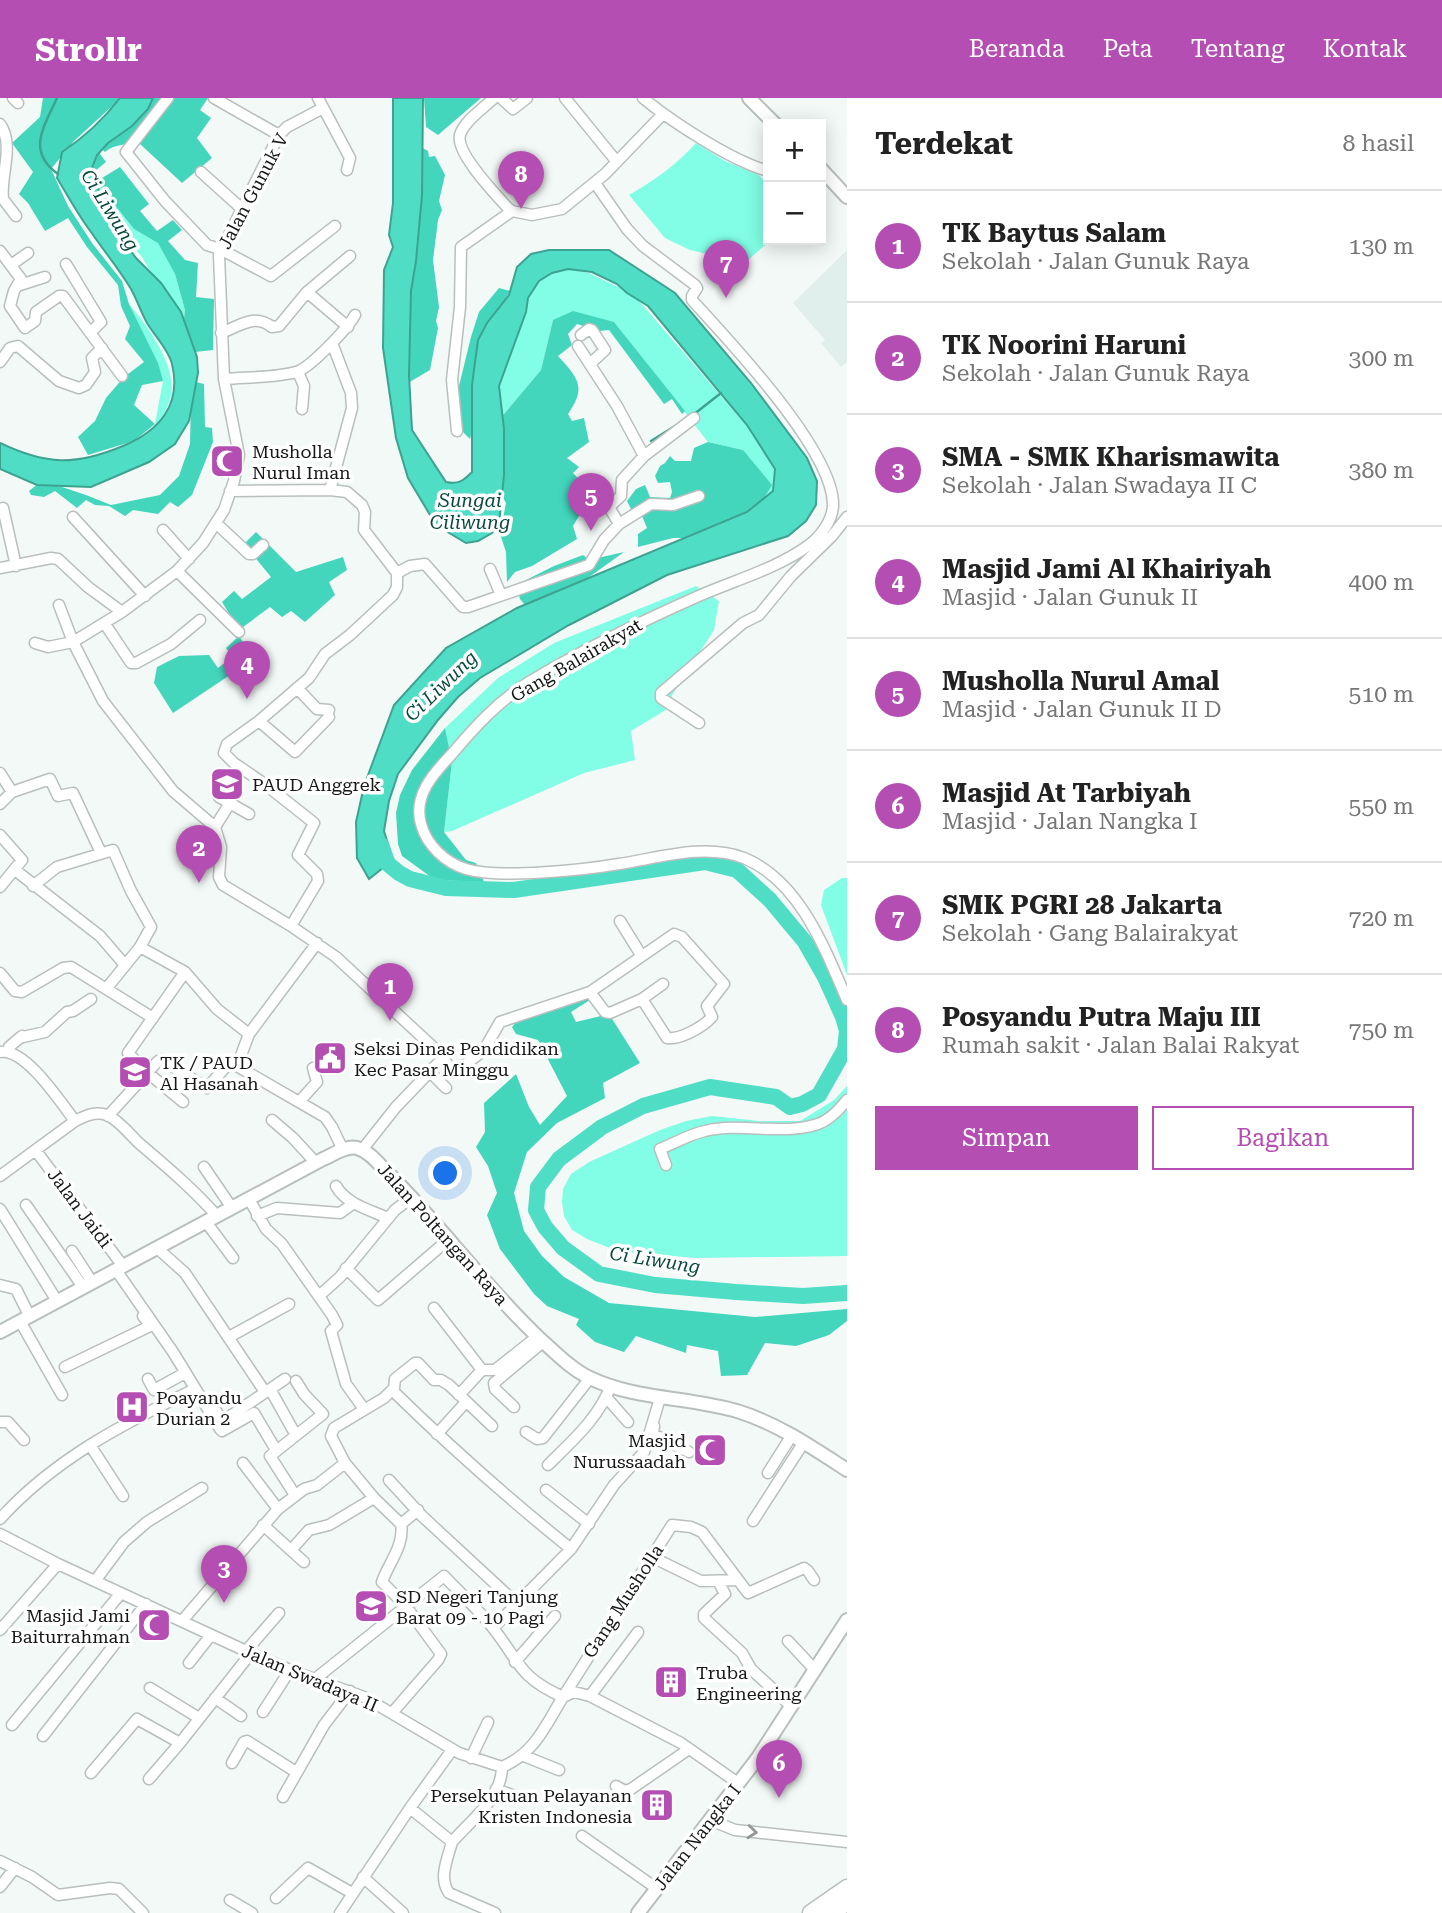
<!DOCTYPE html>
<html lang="id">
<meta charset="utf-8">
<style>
:root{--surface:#fff;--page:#f6f6f6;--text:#222;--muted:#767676;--line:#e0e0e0;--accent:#b54eb2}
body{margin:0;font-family:"Roboto Serif",serif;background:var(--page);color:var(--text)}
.controls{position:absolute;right:21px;top:21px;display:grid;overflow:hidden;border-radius:0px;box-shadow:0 4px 18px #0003}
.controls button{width:63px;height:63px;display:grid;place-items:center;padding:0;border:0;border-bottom:2px solid var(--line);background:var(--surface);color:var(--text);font:35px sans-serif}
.you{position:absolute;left:446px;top:1076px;width:24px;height:24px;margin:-18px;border:5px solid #fff;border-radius:50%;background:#1a73e8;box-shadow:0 0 0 10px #1a73e833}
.badge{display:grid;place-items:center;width:46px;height:46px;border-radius:50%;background:var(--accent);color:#fff;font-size:23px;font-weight:700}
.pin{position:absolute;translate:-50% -58px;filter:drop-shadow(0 2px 4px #0008)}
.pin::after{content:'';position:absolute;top:37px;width:24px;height:21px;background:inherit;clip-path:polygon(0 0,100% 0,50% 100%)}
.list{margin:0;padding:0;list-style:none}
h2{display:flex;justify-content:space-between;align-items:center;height:91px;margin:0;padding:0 28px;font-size:30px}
h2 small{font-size:23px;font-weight:400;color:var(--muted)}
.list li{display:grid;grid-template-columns:46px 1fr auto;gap:21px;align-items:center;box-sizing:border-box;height:112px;padding:0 28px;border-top:2px solid var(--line)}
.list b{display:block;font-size:26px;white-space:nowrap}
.list p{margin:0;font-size:23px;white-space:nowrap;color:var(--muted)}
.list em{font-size:23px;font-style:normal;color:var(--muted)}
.actions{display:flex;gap:14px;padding:21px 28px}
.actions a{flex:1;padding:16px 0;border:2px solid var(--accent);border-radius:0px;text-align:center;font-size:24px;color:var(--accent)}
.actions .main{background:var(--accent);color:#fff}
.map{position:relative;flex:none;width:847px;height:1815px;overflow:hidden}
header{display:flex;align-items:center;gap:42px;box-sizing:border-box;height:98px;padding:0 35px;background:var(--accent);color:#fff}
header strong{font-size:33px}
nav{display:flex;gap:38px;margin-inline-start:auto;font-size:24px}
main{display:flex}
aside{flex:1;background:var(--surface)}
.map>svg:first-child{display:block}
.built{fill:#e0efeb}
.green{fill:#81fee5}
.forest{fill:#43d6bc}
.water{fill:#4fdec5;stroke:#3ea291;stroke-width:2}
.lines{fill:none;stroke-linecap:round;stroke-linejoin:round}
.stream{stroke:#3ea291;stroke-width:2.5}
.river{stroke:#4fdec5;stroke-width:16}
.minor-casing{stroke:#b9bfbd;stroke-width:13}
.tertiary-casing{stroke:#b9bfbd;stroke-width:16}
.trunk-casing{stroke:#b9bfbd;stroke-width:19}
.motorway-casing{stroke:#b9bfbd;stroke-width:21}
.minor{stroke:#fff;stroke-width:10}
.tertiary{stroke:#fff;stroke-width:12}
.trunk{stroke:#fff;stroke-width:16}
.motorway{stroke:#fff;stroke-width:18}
.oneway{stroke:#969797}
.labels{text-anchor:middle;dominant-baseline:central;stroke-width:7;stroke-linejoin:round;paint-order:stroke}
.street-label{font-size:18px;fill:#161717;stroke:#fff}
.poi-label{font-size:18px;fill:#161717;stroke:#fff;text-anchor:start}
.water-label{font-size:19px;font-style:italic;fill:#08493e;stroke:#fff}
</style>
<header>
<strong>Strollr</strong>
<nav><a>Beranda</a><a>Peta</a><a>Tentang</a><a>Kontak</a></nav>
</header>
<main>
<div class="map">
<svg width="847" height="1815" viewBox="0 0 847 1815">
<rect width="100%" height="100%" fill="#f3f9f7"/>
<path class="built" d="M847 152V264L841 269 821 245 825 242 793 205Z"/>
<path class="green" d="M696 45 725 63 759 77 768 87V142H771L734 174 717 158 690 152 665 140 629 97C655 82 676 67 696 45Z
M91 77 134 131 158 144 175 176 185 212 182 237 161 191 142 159 93 104Z
M552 168 589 175 633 196 779 365 788 387 767 414 743 352 708 344 614 224 553 222 541 272 489 334 498 263 534 186Z
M129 206C147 227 177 268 171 297 169 306 164 315 161 323L155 326 163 283Z
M696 488 719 503 714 532 672 597 669 610 631 633 635 662 584 675 452 733 444 734 452 664 445 630 498 580 554 545Z
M842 780H847V877L821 807 824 792Z
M847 988V1158L697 1160 620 1154 587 1141 572 1132 564 1118 562 1104 563 1091 571 1076 589 1064 660 1032 686 1023 712 1018 759 1023H800L834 1002Z"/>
<path class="forest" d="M43 0H121L74 43 51 71 68 108 92 145 122 183 129 206 158 265 163 283 142 287 134 307 155 326 134 343 88 357 78 339 95 323 106 300 124 279 144 264 125 241 130 228 121 208 118 187 87 149 68 120 45 133 28 105 19 96 33 74 12 45 40 19Z
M152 0H208L200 12 211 20 197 40 212 60 182 85 139 45C126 46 115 46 105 54L102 51 100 56 106 64 95 73 102 80 120 69 149 106 140 113 157 133 173 122 182 132 168 143 185 162 198 165 196 199 214 201 213 252 195 254 182 237 185 212 175 176 158 145 134 131 91 77 92 57Z
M424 0H481L438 37 426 29Z
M421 49 428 53 429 59 435 58 445 77 439 103 442 112 438 122 433 162 439 209 436 223 438 230 430 272 408 285 407 197Z
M499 190 510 193 478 248 473 329 470 341 459 330 457 296 471 239 479 214Z
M573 213 614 224 685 313 682 316 672 301 664 306 609 232 599 233 577 226 568 236 572 247 558 258C578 280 587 289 568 316L572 323 584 320 589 344 567 360 579 369 573 375 596 399 582 413 573 428 577 441 532 468 515 474 507 484 506 454 500 436 506 405 501 396 489 334 541 272 553 222Z
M196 284 204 286 205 329 212 330 213 344 192 397 178 409 170 404 158 416 133 412 125 418 109 408 95 407 86 402 77 410 55 393 44 399 31 397 29 393 39 385 56 387 86 397 111 407 160 397 179 378 190 346 191 303Z
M708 344 743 352 772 387 750 423 684 440H673L638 449V436L647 430 640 413 633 415 627 403 636 391 645 387 650 399 670 400 672 394 670 384 658 385 655 378 660 368 665 365 670 358 675 363H691L694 350Z
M256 434 296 474 343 459 347 472 329 484 335 497 305 524 291 513 282 519 270 509 239 532 222 504 234 493 242 501 271 479 244 446Z
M624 454 585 482 529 512 520 501 516 487 554 468 583 457 589 462Z
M239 538 254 561 173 615 154 585 157 569 179 558 209 557 218 570 232 559 226 550Z
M445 630 452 664 444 734 466 762 476 765 484 784 435 782 402 758 398 746 396 715 400 697 412 672Z
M589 895 593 900 571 914 576 924 609 916 640 965 603 985 605 1000 557 1025 527 1054 514 1095 524 1133 542 1158 564 1179 609 1205 755 1219 847 1211V1223L829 1237 796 1248 765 1245 747 1277 721 1278 718 1253 687 1247 686 1255 636 1238 624 1254 595 1244 576 1227 579 1221 547 1208 534 1196 500 1151 487 1117 497 1095 488 1068 476 1049 485 1034 484 1005 516 976 529 1009 540 1027 567 998 538 942 516 936 512 929 519 921Z"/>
<path class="water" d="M120 0H153L148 11 132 28 108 45 97 57 92 70 104 109 125 145 136 160 161 185 181 214 197 259 198 275 189 323 175 346 149 364 91 389 37 387 0 371V345C46 367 75 368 123 348 159 333 182 307 172 266 169 252 154 237 147 225 141 214 137 202 131 191 119 171 104 153 91 134 78 117 68 98 57 80L62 54C85 39 103 22 120 0Z
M393 0H423L422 97 416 163 411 193 409 277 412 332 446 384C459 387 464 382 472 374V287L478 242 487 225 509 197 517 169 531 156 549 152H609L675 195 751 285 807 360 817 383 816 407 806 423 788 438 667 477 569 527 480 580 458 599 438 622 398 676 389 703 384 733 393 762 369 781 357 760 356 724 364 688 394 607 446 550 517 510 747 414 773 393 775 371 747 327 648 208 627 195 617 186 592 174 568 171 552 175 539 183 528 200 526 214 499 288 504 331V377L499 426 492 435 478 443 466 445 436 427 408 380 396 340 383 250 384 172 393 149 389 137 393 105Z"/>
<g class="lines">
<path class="stream" d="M57 0C44 29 26 53 58 76
M693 317 721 295
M651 343 675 328"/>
<path class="river" d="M381 747 388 766 399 775 410 781 446 790 514 792 705 764 737 772 770 802 805 844 825 879 843 919 847 933 845 951 819 997 802 1006 790 1009 776 999 710 989 643 1008 602 1029 559 1061 538 1089 536 1112 545 1129 563 1150 599 1176 655 1187 736 1194 803 1198 847 1195"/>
<g class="minor-casing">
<path id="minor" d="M13 0 18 5
M168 0 126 54 165 103 207 147 220 151 271 178 335 128
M214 0 279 37
M318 0 350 60 347 72
M494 0C484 10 464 23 460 37 455 54 496 97 508 110L512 113 532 117 562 111 605 76 662 17
M501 0 513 11 527 0
M565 0 617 64
M643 0C672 24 732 63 768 73
M0 26C15 47 0 78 3 101L16 118
M201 74 242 111
M595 85 627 131 643 148 695 187 697 190 692 198V202C729 243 835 354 833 408 832 423 821 438 809 447 778 470 736 482 701 497 642 523 584 551 529 584 498 603 474 630 451 657 433 676 413 698 421 726 427 748 446 765 466 771 499 781 584 772 619 766 659 760 705 745 744 760 800 783 825 851 847 902
M0 153 21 181 14 193 10 208 25 230 35 223 36 214 59 198H63L122 278
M66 166 101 224 90 235
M11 167 28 155
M20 187 45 179
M348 229 307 194 350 158
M221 235C240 228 254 215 272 229L279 228 307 194
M581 237 589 231 592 232 605 252 591 265
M578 248 617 308 644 358
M0 264 10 250 18 248 59 283 79 290 86 287 95 274 92 260 102 250
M298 274 304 288 302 311
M224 281C246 279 275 280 296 274 309 271 348 230 355 217
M457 333 452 282 460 209 461 149 512 113
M330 392 352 310 351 295 332 245
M230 393 330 392 347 394 362 407 365 414 364 432 397 475
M3 410 16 468
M73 419 145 498
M217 426 249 456H253L263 447
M619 426 609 409 621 398 622 382 644 358 694 320
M163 432 189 461
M0 470 51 460 58 461 88 489 122 514
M490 471 501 497
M177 473 239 534
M397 475 410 468 425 466 460 506 463 509H468L589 467 604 442 619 426 651 406 673 407 699 398
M59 507 73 544 103 603 173 693 215 729 221 749 219 779 223 787 291 828 336 859 434 950 453 973H457L484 952 500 924 590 894 674 836 682 839 724 886 707 908 712 919C703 929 680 942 667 940L642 901
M105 526 131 565H136L171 546 200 522
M35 545 48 549 73 544 122 514 177 473 203 445 224 412 234 383 239 357 224 281 219 157 279 37 287 29 323 10
M297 590 317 611 329 612
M259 623 295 654 329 619
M699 625 661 600V595L743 525 759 517 791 478 832 438 847 419
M0 675 12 694 0 706
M12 694 50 681 58 698 73 695 101 755
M219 699 249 716
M215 729 230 705
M0 737 22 762 0 789
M15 772 100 838 125 867
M33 788 57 769 113 752 131 793 151 829 140 849
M620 823 641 857
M291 828 318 783 317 776 298 757 314 725 266 687 234 665 224 655 227 646 259 623 309 580 325 556 350 537 393 497 397 489V475
M0 875 15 893 22 894 63 870 71 869 153 920
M106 891 140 849 185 874 217 911 249 936
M590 894 605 914 610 915 642 901 663 886
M0 954C25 949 61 1005 75 1023
M10 955 9 949 22 938 23 939 45 934 67 914 73 913 91 901
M237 968 249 936 317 845
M429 973 446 990
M183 1004 148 975 128 955 185 874
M299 1004 317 984 313 970
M108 1018 158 963 162 962 207 990 230 964 325 1019 332 1029 343 1052
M272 1022 293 1040 316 1065
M362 1052 396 1009 443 960
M36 1053 123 1168
M666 1067 660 1051C675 1045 690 1036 705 1033 742 1024 782 1038 818 1026 830 1022 839 1012 847 1002
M204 1069 232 1110
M0 1078 75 1023C85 1018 95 1013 107 1017 119 1022 130 1037 140 1046 167 1069 193 1091 217 1118
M336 1088C346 1106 370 1112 388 1120
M249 1101 266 1131 282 1146 332 1217 337 1227 331 1233 346 1286 364 1311
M26 1107 83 1189
M0 1111 57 1203
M257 1118 277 1110 340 1115 354 1105
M206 1124 233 1160
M157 1150 185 1175 265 1294
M72 1153 92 1184
M346 1170 378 1202 449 1141
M116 1172 173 1254 220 1331 222 1333 254 1315 276 1352
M0 1187 16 1191 29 1217
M319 1198 340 1179 395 1112 412 1099
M434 1210 482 1272H495L538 1238
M20 1223 62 1297
M229 1239 289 1206
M65 1269 148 1229V1224L143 1218
M148 1281 154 1292 185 1275
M270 1291 293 1332
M392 1292C449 1348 509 1401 571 1451
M459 1297 482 1272
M606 1299 628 1324
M514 1309 495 1291 494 1285 543 1244
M216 1313 223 1323 285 1281
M0 1324H8L24 1342
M654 1328 653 1336 689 1354
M526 1334 537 1341 543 1340 590 1280
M437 1336 466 1304
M90 1347 123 1398
M243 1365 278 1411
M345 1365 331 1338 334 1330 384 1300 394 1290 395 1281 415 1265H418L434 1282H441L449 1287 492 1328
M548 1367C572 1343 599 1320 611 1287
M768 1375 792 1337
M389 1382 422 1418 516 1505
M546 1392 589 1426
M295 1397 270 1358 323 1316 304 1296 296 1283
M0 1421C53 1362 124 1325 195 1291
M753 1423 804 1344
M263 1427 304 1464
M0 1436 58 1466 246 1553 290 1572 364 1599 459 1655 502 1669C535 1655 545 1628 563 1599L574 1594 590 1598 681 1645 738 1685
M292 1451 309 1432 329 1427 374 1400
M652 1459 701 1483 738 1482
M95 1483 124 1444 147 1424 202 1390
M718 1483 725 1496 704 1516V1520L742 1555 751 1571 791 1608
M182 1523 278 1411 304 1391 317 1387 345 1365 374 1400 401 1426 418 1412
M493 1530 571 1451 614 1387 644 1354 660 1300
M0 1532 58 1466
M788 1543 815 1572
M246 1553 279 1515
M515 1564 555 1518
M189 1565 211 1537
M315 1581 444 1478C460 1495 479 1512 493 1530 520 1564 518 1579 563 1599L672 1427 691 1429 702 1434 748 1495 804 1470 808 1473 814 1482
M150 1590 199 1620
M590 1598 638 1534
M215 1600 241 1618
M263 1614 290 1572
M392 1615 438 1562 441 1556 405 1507 382 1484C388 1466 405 1447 401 1426
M12 1627 121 1495
M43 1638 146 1506
M524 1658 559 1672
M471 1660 488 1624
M232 1665 244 1644 247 1643 296 1674
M91 1675 137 1621 180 1645
M149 1681 180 1645 251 1555
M616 1688 625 1693 631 1691 689 1651
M496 1691 517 1699
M283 1699 324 1627 350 1593
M410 1710 452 1744C448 1760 438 1780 449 1795L495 1815
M710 1722 735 1732 847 1744
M582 1738 656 1790
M452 1744C471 1722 502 1700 502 1669
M0 1763 32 1779 58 1797 110 1790 119 1791 143 1815
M363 1779 403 1815
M0 1789 15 1770
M276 1800 308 1770 352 1795
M230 1802 252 1815
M340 1815 410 1710 452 1652"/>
</g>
<g class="tertiary-casing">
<path id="tertiary" d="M749 0 775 26
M821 71 847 99
M0 1234 323 1061C333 1057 346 1047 357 1050 371 1054 380 1068 390 1077 442 1129 486 1190 540 1241 555 1254 572 1272 590 1280 635 1302 693 1299 740 1314 778 1326 813 1350 847 1372
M638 1815 757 1661 847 1522"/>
</g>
<g class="trunk-casing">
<path id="trunk" d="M811 1815 847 1790"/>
</g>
<g class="motorway-casing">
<path id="motorway" d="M830 1815 847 1803"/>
</g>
<use href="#minor" class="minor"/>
<use href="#tertiary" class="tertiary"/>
<use href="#trunk" class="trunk"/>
<use href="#motorway" class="motorway"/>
</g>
<defs><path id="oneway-chevron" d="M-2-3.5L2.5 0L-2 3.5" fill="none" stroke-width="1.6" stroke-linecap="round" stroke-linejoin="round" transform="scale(1.75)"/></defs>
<use class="oneway" href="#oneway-chevron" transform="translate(752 1734) rotate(6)"/>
<defs>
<g id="mosque-square" transform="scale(1.75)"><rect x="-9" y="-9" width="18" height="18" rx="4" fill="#b54eb2" stroke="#fff"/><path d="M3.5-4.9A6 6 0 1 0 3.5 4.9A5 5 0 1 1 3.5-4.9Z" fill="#fff"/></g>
<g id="school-square" transform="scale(1.75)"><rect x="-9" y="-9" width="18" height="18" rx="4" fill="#b54eb2" stroke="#fff"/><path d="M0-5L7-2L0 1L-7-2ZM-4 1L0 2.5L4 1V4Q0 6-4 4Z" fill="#fff"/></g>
<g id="civic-square" transform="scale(1.75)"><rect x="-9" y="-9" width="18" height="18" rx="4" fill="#b54eb2" stroke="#fff"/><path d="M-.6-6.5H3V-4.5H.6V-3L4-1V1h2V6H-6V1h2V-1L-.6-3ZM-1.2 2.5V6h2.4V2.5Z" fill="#fff"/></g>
<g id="hospital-square" transform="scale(1.75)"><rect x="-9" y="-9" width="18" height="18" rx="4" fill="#b54eb2" stroke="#fff"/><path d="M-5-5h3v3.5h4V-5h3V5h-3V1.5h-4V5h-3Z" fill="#fff"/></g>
<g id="building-square" transform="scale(1.75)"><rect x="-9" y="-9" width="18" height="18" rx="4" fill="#b54eb2" stroke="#fff"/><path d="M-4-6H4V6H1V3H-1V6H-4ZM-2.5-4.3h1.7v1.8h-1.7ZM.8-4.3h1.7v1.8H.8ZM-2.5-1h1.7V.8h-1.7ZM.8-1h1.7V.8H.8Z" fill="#fff"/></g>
</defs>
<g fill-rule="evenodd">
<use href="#mosque-square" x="227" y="363"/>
<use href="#school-square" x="227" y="686"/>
<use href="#civic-square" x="330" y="960"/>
<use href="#school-square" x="135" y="974"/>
<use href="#hospital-square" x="132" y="1309"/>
<use href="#mosque-square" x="710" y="1352"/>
<use href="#school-square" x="371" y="1508"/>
<use href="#mosque-square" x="154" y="1527"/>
<use href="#building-square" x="671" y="1584"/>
<use href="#building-square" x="657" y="1707"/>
</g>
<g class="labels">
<g class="street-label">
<text transform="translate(253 93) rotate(-62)">Jalan Gunuk V</text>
<text transform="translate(576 562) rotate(-30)">Gang Balairakyat</text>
<text transform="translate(80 1110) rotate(53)">Jalan Jaidi</text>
<text transform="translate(443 1136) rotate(48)">Jalan Poltangan Raya</text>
<text transform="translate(623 1503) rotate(-57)">Gang Musholla</text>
<text transform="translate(310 1580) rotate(23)">Jalan Swadaya II</text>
<text transform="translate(697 1739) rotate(-52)">Jalan Nangka I</text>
</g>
<g class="poi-label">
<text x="252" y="353">Musholla<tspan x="252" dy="21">Nurul Iman</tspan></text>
<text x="252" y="686">PAUD Anggrek</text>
<text x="354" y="950">Seksi Dinas Pendidikan<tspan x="354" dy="21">Kec Pasar Minggu</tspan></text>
<text x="160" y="964">TK / PAUD<tspan x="160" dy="21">Al Hasanah</tspan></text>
<text x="156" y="1299">Poayandu<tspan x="156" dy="21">Durian 2</tspan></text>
<text x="686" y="1342" text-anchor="end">Masjid<tspan x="686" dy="21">Nurussaadah</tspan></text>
<text x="396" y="1498">SD Negeri Tanjung<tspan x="396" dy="21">Barat 09 - 10 Pagi</tspan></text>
<text x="130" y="1517" text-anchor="end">Masjid Jami<tspan x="130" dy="21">Baiturrahman</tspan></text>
<text x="696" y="1574">Truba<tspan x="696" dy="21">Engineering</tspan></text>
<text x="632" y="1697" text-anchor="end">Persekutuan Pelayanan<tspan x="632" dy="21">Kristen Indonesia</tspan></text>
</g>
<g class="water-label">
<text transform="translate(110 112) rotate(58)">Ci Liwung</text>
<text x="470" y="402">Sungai<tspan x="470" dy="22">Ciliwung</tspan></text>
<text transform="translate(441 588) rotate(-44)">Ci Liwung</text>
<text transform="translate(655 1162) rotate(9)">Ci Liwung</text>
</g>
</g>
</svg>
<div class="controls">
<button>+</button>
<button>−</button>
</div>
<div class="you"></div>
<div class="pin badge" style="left:390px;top:923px">1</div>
<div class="pin badge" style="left:199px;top:785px">2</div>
<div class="pin badge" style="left:224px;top:1505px">3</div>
<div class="pin badge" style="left:247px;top:601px">4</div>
<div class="pin badge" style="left:591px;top:433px">5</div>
<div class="pin badge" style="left:779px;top:1700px">6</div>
<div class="pin badge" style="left:726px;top:200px">7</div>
<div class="pin badge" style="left:521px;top:111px">8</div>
</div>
<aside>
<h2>Terdekat<small>8 hasil</small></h2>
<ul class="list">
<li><span class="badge">1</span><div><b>TK Baytus Salam</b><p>Sekolah · Jalan Gunuk Raya</p></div><em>130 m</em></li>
<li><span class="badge">2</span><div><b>TK Noorini Haruni</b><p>Sekolah · Jalan Gunuk Raya</p></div><em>300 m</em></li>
<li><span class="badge">3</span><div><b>SMA - SMK Kharismawita</b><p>Sekolah · Jalan Swadaya II C</p></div><em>380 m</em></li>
<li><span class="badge">4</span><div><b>Masjid Jami Al Khairiyah</b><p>Masjid · Jalan Gunuk II</p></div><em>400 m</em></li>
<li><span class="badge">5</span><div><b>Musholla Nurul Amal</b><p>Masjid · Jalan Gunuk II D</p></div><em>510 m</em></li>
<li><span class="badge">6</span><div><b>Masjid At Tarbiyah</b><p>Masjid · Jalan Nangka I</p></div><em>550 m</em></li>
<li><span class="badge">7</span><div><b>SMK PGRI 28 Jakarta</b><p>Sekolah · Gang Balairakyat</p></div><em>720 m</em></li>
<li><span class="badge">8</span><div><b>Posyandu Putra Maju III</b><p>Rumah sakit · Jalan Balai Rakyat</p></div><em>750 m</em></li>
</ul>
<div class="actions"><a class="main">Simpan</a><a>Bagikan</a></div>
</aside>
</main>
